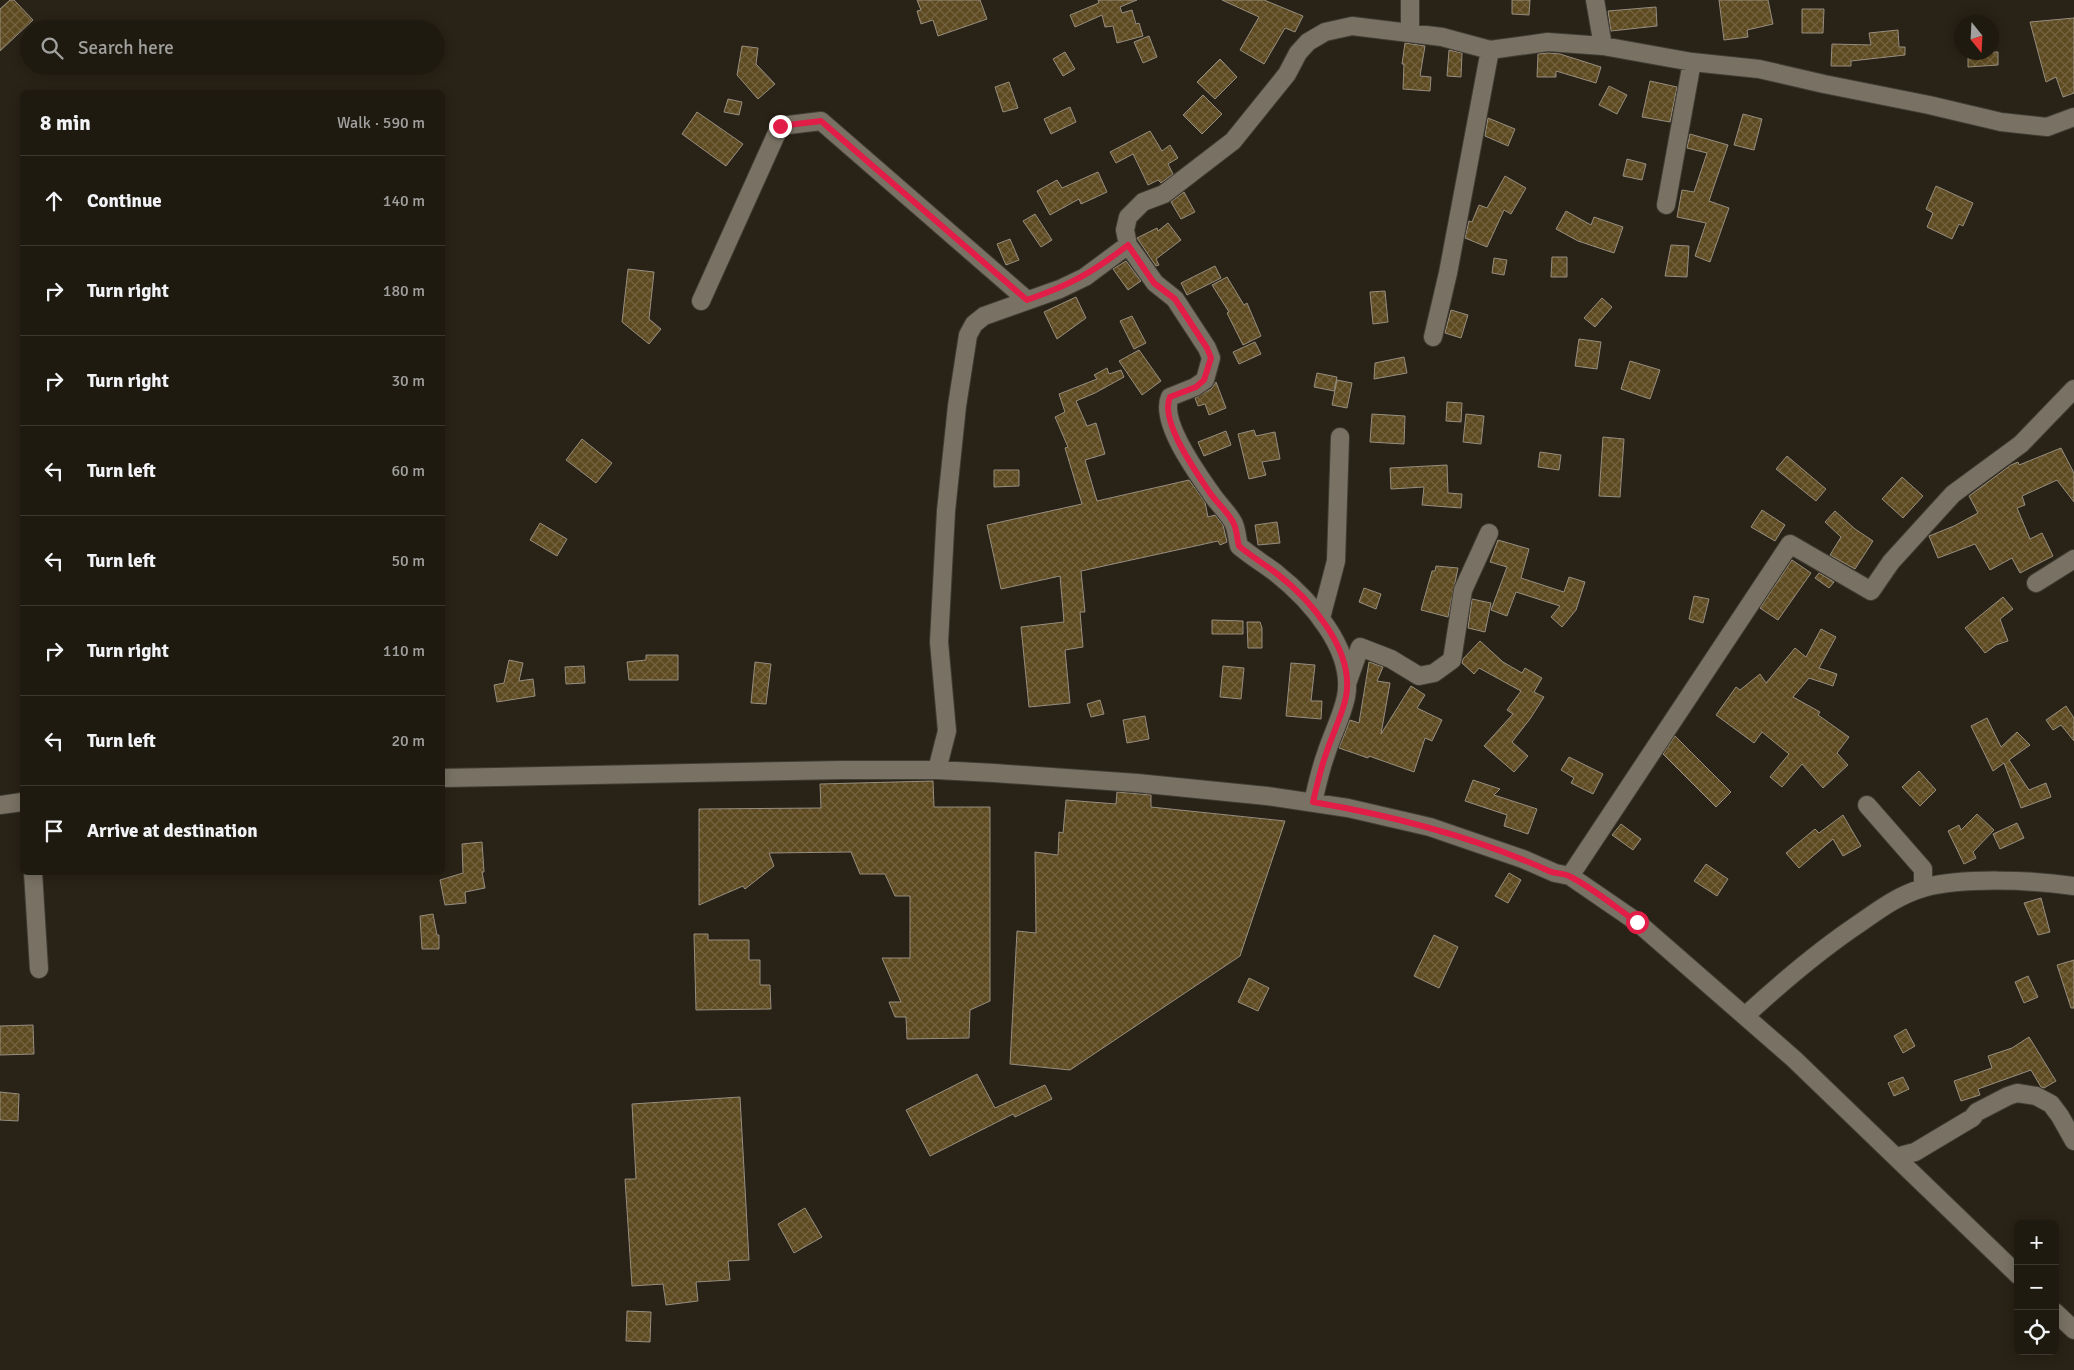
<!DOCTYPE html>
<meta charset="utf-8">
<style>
:root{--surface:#1f1a10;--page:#2c271e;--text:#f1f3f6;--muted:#a1a19f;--line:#3c3830}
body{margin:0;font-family:Signika,sans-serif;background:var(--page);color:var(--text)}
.controls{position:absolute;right:15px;bottom:15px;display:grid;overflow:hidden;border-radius:8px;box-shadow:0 2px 12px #0003}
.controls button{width:45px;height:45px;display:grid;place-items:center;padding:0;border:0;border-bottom:1px solid var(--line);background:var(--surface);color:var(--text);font:25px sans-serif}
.compass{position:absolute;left:1954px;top:15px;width:45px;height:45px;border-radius:50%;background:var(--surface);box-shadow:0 2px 12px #0003;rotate:162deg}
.stop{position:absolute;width:15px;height:15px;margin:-11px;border:4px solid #e11d48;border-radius:50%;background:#fff}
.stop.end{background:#e11d48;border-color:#fff;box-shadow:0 1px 5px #0008}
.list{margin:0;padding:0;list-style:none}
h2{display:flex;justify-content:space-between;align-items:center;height:65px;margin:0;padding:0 20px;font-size:21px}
h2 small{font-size:16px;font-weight:400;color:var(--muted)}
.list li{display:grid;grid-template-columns:32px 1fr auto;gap:15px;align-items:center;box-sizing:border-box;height:90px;padding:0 20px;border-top:1px solid var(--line)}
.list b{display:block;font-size:19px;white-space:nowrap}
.list em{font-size:16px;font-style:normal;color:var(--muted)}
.icon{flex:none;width:28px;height:28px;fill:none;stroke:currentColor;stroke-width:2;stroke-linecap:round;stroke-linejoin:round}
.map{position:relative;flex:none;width:2074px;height:1370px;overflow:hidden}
.search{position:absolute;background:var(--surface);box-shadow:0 2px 12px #0003;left:20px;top:20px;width:425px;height:55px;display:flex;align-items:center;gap:12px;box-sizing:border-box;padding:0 18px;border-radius:28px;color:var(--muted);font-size:19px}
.panel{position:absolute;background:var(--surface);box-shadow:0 2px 12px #0003;left:20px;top:90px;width:425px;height:785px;border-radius:8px}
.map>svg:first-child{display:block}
.building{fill:url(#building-cross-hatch);stroke:#958d7f}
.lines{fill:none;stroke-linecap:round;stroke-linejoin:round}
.minor-casing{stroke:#413d34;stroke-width:20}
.minor{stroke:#797264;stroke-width:18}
.route{stroke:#e11d48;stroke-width:6}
</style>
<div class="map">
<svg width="2074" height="1370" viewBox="0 0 2074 1370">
<defs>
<pattern id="building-cross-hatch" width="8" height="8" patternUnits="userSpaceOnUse" patternTransform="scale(1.25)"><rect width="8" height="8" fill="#5e4a21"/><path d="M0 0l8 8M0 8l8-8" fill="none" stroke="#746340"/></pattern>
</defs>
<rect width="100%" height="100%" fill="#292216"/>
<path class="building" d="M10 0H14L33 20 0 51V9Z
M917 0H980L987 19 938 36 933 20 921 24 917 11 921 10Z
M1098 0H1137L1120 7 1122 13 1132 10 1136 24 1139 23 1143 36 1117 43 1113 26 1105 27 1102 15 1075 27 1070 15 1099 3Z
M1222 0H1264L1303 16 1295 32 1285 28 1264 64 1240 50 1259 17Z
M1512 0H1530L1529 15 1512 14Z
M1719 0H1768L1773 24 1747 30 1748 37 1724 40Z
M1656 7 1657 26 1611 31 1608 11Z
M1802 9H1824L1823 33H1802Z
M2074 18V93L2063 97 2056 77 2046 82 2030 22Z
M1898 30 1899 47H1905V55L1851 61V66H1831L1832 44 1871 45 1869 33Z
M1149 36 1157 57 1143 63 1134 42Z
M1405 43 1425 46 1420 76 1431 77 1430 91 1403 89 1404 64H1402Z
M742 46 758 48 756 64 775 84 758 99 737 75Z
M1449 50 1462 53 1461 77 1447 76Z
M1065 52 1075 69 1063 76 1053 59Z
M1968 52H1998V65L1968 67Z
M1548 53 1560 54 1601 67 1596 83 1556 71V77H1537L1538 54Z
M1220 59 1237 77 1215 99 1197 82Z
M1650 81 1677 87 1670 122 1642 117Z
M1009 82 1018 108 1003 112 995 87Z
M1609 86 1627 95 1617 114 1599 105Z
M1203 95 1222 114 1202 134 1183 115Z
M728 99 742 102 739 115 724 112Z
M1070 107 1076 122 1051 134 1044 119Z
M697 112 743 144 726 166 682 134Z
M1743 114 1762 119 1754 150 1734 145Z
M1488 118 1515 129 1508 146 1485 136Z
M1150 131 1162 151 1170 145 1178 158 1168 164 1173 174 1161 183 1158 180 1148 185 1133 154 1116 163 1110 152Z
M1690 134 1728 145 1709 201 1729 208 1710 262 1695 256 1706 223 1677 217 1682 190 1694 192 1707 153 1687 148Z
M1627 159 1646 164 1642 180 1623 176Z
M1098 172 1107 192 1081 204 1079 199 1050 215 1037 191 1057 180 1062 188Z
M1505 176 1526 188 1511 214 1504 210 1487 247 1465 238 1469 221 1472 222 1479 205 1487 208Z
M1936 186 1973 203 1963 226 1959 224 1952 239 1927 227 1933 213 1926 209Z
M1184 192 1195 212 1181 219 1171 202Z
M1566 211 1591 225 1594 217 1623 227 1614 253 1578 241 1556 229Z
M1035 214 1052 240 1041 247 1023 221Z
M1168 223 1181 240 1156 259 1159 265 1156 266 1137 238 1157 228 1158 231Z
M1010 239 1019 260 1006 265 997 244Z
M1671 245 1689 246 1687 277 1665 276Z
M1552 257H1567V277H1551Z
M1494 258 1507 260 1504 275 1492 273Z
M1126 261 1141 281 1128 290 1113 269Z
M1215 266 1221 278 1187 295 1181 283Z
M628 269 654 272 649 319 661 329 649 344 622 322Z
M1227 277 1244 305 1247 303 1261 336 1243 345 1227 313 1229 312 1212 285Z
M1385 291 1388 322 1373 324 1370 292Z
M1076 297 1086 318 1057 339 1044 312Z
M1602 298 1612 307 1595 327 1584 318Z
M1451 310 1468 315 1461 338 1445 333Z
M1132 316 1146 343 1134 349 1120 321Z
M1579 339 1601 342 1597 369 1575 366Z
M1255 342 1261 354 1239 364 1233 352Z
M1139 350 1161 381 1142 395 1119 361Z
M1404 357 1407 373 1374 379 1375 363Z
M1630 361 1660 370 1650 399 1621 389Z
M1107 368 1109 374 1121 370 1124 377 1095 393 1076 401 1087 426 1096 423 1105 454 1085 460 1097 501 1189 480 1205 502 1208 517 1215 515 1223 525 1227 542 1220 545 1218 541 1081 571 1085 612H1080L1083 647 1065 650 1070 703 1029 707 1021 627 1064 622 1060 576 1001 589 987 525 1082 504 1065 448 1068 447 1055 417 1065 412 1059 394 1097 379 1094 375Z
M1317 373 1337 377 1334 391 1314 387Z
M1337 380 1352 383 1347 408 1332 405Z
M1216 382 1226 408 1209 415 1205 404 1198 406 1195 398 1211 389Z
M1447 402 1462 403 1461 422 1446 421Z
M1372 414 1405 416 1404 444 1370 442Z
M1466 414 1484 416 1481 444 1463 442Z
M1254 430 1256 436 1275 432 1280 459 1262 462 1266 475 1249 479 1238 434Z
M1226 431 1231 445 1204 456 1198 442Z
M1603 437 1624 439 1620 497 1599 496Z
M582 439 612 463 596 483 566 460Z
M2061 448 2074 473V502L2057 480 2022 496 2025 505 2017 508 2030 539 2042 533 2053 556 2020 573 2012 558 1990 570 1975 544 1938 558 1929 536 1954 526 1978 513 1969 496 2011 465 2018 462 2019 465Z
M1540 452 1561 455 1559 470 1538 467Z
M1787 456 1826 489 1816 501 1776 469Z
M1447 465 1448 493 1462 494 1461 508 1422 505 1424 487 1391 489 1390 468Z
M994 470H1019V486L994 487Z
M1902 477 1923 496 1903 518 1882 499Z
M1762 510 1785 525 1775 541 1751 527Z
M1835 511 1855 529 1873 541 1855 569 1830 555 1841 537 1825 522Z
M1277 522 1280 543 1258 545 1255 525Z
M540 523 567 539 557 556 530 540Z
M1498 540 1529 549 1521 578 1564 592 1569 577 1585 582 1576 610 1562 627 1551 617 1560 606 1516 592 1507 616 1491 610 1507 567 1490 562Z
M1792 560 1811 573 1778 620 1760 608Z
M1436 566 1458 568 1448 617 1421 610 1432 571H1435Z
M1819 573 1834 582 1829 588 1815 578Z
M1364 588 1381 594 1376 609 1359 602Z
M1694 596 1709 599 1703 623 1689 619Z
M2003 597 2013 609 2000 619 2008 641 1996 645 1985 653 1965 628Z
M1472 599 1491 603 1485 632 1468 628Z
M1212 620 1243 621V634H1212Z
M1247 622H1260L1262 628V648H1248Z
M1821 629 1836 637 1819 668 1837 674 1833 686 1809 678 1793 697 1820 712 1818 715 1849 737 1837 753 1848 765 1823 788 1802 764 1782 787 1770 777 1789 754 1762 732 1754 743 1716 715 1736 687 1740 690 1760 674 1766 683 1795 648 1806 657Z
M1480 641 1503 662 1522 673 1525 668 1542 678 1534 692 1544 697 1530 719 1512 742 1528 756 1514 772 1484 746 1513 714 1507 710 1521 691 1479 668 1474 674 1462 663 1463 659Z
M646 655H678V680H629L627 662 646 660Z
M509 660 523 663 519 681 533 679 535 696 497 702 494 685 504 683Z
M755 662 771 664 766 704 751 703Z
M1369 662 1383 667 1377 681 1390 683 1381 734 1411 686 1425 695 1417 708 1442 720 1432 741 1425 738 1414 772 1369 756 1368 758 1339 748 1350 720 1359 723Z
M1291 663 1315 665 1311 701H1322L1321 719 1286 716Z
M584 666 585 683 566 684 565 667Z
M1223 666 1244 668 1241 699 1220 697Z
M1100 700 1104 714 1091 717 1087 704Z
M2066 706 2074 718V741L2061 725 2053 730 2046 720Z
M1145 716 1149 739 1127 743 1123 720Z
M1987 718 2001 747 2017 732 2030 745 2009 760 2029 790 2046 783 2051 797 2021 808 2004 763 1993 771 1971 726Z
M1675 736 1731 792 1716 807 1663 754Z
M1569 757 1603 774 1593 794 1571 783 1574 778 1561 770Z
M1919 771 1936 790 1920 806 1902 787Z
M1473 780 1500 789 1494 795 1537 809 1528 834 1504 826 1507 815 1465 801Z
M933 781 934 807H990V1001L970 1010 969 1038 907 1039 906 1017H895L889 1002H901L882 958H910V896H895L885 874H860L851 852 769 853 774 866 745 889 743 886 699 905V809L821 808 820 784Z
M1117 792 1151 795V807L1285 821 1240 956 1070 1070 1010 1064 1017 931 1036 933 1035 852 1058 855 1059 832 1063 833 1066 800 1116 804Z
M1977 814 1994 830 1973 852 1976 858 1964 864 1948 831 1959 825 1961 830Z
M1843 815 1861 846 1843 856 1833 839 1799 868 1786 853 1815 829 1819 833Z
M2017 823 2024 838 2000 849 1993 834Z
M1621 824 1641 839 1633 850 1612 835Z
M482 842 484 872H482L485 888 465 892 466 903 445 905 440 880 463 873 462 844Z
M1706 864 1728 879 1717 896 1694 881Z
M1509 873 1521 880 1508 903 1495 896Z
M2041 898 2050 932 2038 935 2024 903Z
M433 914 437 935H439V949H422L420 916Z
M694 934H708V940H749V960H760V985H770L771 1009 696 1010Z
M1434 935 1458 947 1439 988 1414 976Z
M2074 960V1008H2071L2057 965Z
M2028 976 2038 997 2024 1003 2015 982Z
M1249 978 1269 988 1258 1011 1238 1002Z
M33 1025 34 1054 0 1055V1026Z
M1906 1029 1915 1046 1903 1053 1894 1036Z
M2029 1037 2056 1081 2044 1088 2041 1087 2031 1070 1978 1089 1980 1095 1961 1101 1954 1081 1992 1068 1988 1056 2012 1048Z
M977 1074 995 1108 1045 1085 1052 1099 1015 1117 1013 1114 930 1156 906 1110Z
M1903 1077 1909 1089 1894 1096 1888 1083Z
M0 1092 19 1094 18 1121 0 1120Z
M740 1097 749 1260 728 1261 730 1280 696 1282 698 1301 666 1305 663 1284 632 1286 625 1179H636L632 1104Z
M805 1208 822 1237 794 1253 778 1224Z
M627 1311 651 1312 650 1342 626 1341Z"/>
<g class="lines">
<g class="minor-casing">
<path id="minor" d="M1595 0 1603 46
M1410 33V0
M1666 205 1692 62
M1128 245 1155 283 1175 299 1207 348 1211 358 1205 380 1195 387 1170 397C1159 421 1197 473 1211 493 1217 503 1229 513 1234 524 1237 531 1237 539 1239 546 1251 556 1264 564 1276 573 1310 600 1355 650 1346 697 1342 716 1332 735 1326 754 1320 770 1317 786 1313 802
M701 301 780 126 821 121 1027 300
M1433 337 1448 273 1490 50
M2036 583 2074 559
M1321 618 1336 561 1340 437
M1348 681 1360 647 1391 659 1419 676 1434 673 1452 660 1463 590 1489 533
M937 770 947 731 939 642 946 511 957 406 968 335 974 324 984 316 1060 289 1085 277 1128 245 1125 230 1128 217 1143 202 1164 194 1233 141 1287 74 1298 53 1308 42 1325 32 1352 26 1442 37 1490 50 1548 42 1603 46 1692 62 1759 69 1824 84 1929 105 2001 122 2047 127 2074 117
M442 778 842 770H937L994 773 1137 783 1267 796 1348 808 1430 827 1523 859 1555 873 1570 876 1637 922 1794 1059 2018 1275
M0 805 22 802
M1867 805 1923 869V888
M33 872 39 969
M1570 876 1790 544 1871 591 1891 562 1953 494 2021 444 2074 389
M1745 1016C1782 982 1818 951 1860 923 1880 909 1899 895 1923 888 1963 877 2032 880 2074 886
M1896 1157 1915 1152 1972 1118 1977 1112 2008 1096 2017 1093 2036 1096 2051 1104 2060 1116 2074 1141
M2055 1312 2074 1330"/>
</g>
<use href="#minor" class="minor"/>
</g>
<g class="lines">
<path class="route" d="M780 126 821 121 1027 300C1070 285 1092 273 1128 245L1154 283 1175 299 1207 348 1211 358 1204 380 1196 387 1170 397C1159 421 1197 473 1210 493 1217 503 1229 513 1234 524 1237 531 1237 539 1239 546 1251 556 1264 564 1276 573 1310 599 1355 650 1346 697 1342 716 1332 735 1326 754 1320 770 1317 786 1313 802 1394 816 1475 837 1549 871 1556 874 1565 873 1571 877 1594 889 1615 907 1637 922"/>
</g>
</svg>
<div class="controls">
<button>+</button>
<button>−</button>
<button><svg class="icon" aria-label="locate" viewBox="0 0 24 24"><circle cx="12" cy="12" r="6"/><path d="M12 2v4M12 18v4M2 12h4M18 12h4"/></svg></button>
</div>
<svg class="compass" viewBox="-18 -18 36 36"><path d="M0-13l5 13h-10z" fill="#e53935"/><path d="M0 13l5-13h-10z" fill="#a1a19f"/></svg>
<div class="stop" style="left:1637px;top:922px"></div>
<div class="stop end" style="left:780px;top:126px"></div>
<div class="search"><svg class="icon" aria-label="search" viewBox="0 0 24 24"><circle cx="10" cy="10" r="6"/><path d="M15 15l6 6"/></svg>Search here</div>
<section class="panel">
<h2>8 min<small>Walk · 590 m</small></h2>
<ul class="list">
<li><svg class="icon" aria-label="ahead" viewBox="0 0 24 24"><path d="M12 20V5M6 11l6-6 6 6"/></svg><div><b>Continue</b></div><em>140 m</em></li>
<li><svg class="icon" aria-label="right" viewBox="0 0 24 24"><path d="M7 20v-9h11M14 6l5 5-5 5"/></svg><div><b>Turn right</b></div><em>180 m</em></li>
<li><svg class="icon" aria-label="right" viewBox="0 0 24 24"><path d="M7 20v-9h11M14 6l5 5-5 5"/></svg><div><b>Turn right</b></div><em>30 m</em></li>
<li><svg class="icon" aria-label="left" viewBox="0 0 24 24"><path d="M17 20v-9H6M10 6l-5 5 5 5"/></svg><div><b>Turn left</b></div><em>60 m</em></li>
<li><svg class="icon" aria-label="left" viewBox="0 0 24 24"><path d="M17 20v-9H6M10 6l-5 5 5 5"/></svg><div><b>Turn left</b></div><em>50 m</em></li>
<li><svg class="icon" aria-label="right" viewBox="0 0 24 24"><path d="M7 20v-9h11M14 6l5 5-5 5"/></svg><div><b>Turn right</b></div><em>110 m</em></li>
<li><svg class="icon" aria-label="left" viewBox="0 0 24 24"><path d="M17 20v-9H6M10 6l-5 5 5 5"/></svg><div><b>Turn left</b></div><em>20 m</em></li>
<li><svg class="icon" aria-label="arrive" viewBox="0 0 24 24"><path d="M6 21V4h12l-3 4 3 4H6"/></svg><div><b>Arrive at destination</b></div></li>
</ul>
</section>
</div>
